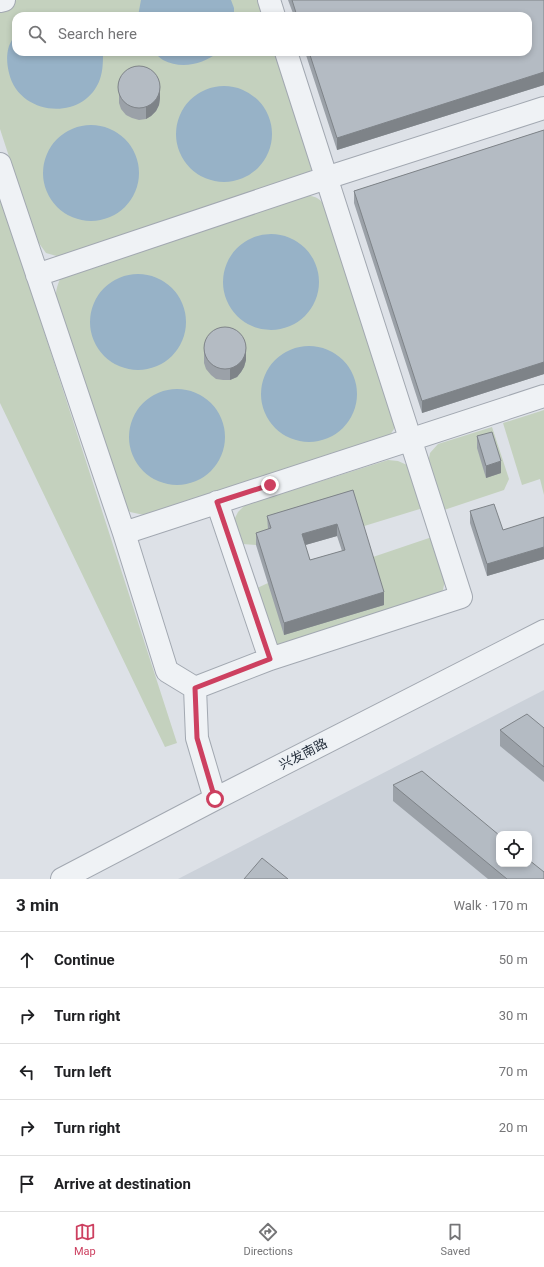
<!DOCTYPE html>
<meta charset="utf-8">
<style>
:root{--surface:#fff;--page:#f6f6f6;--text:#202124;--muted:#757577;--line:#e0e0e0;--accent:#cd4060}
body{margin:0;font-family:Roboto,"Noto Sans SC",sans-serif;background:var(--page);color:var(--text)}
.controls{position:absolute;right:12px;bottom:12px;display:grid;overflow:hidden;border-radius:8px;box-shadow:0 2px 6px #0003}
.controls button{width:36px;height:36px;display:grid;place-items:center;padding:0;border:0;border-bottom:1px solid var(--line);background:var(--surface);color:var(--text);font:20px sans-serif}
.stop{position:absolute;width:12px;height:12px;margin:-9px;border:3px solid #cd4060;border-radius:50%;background:#fff}
.stop.end{background:#cd4060;border-color:#fff;box-shadow:0 1px 4px #0008}
.list{margin:0;padding:0;list-style:none}
h2{display:flex;justify-content:space-between;align-items:center;height:52px;margin:0;padding:0 16px;font-size:17px}
h2 small{font-size:13px;font-weight:400;color:var(--muted)}
.list li{display:grid;grid-template-columns:26px 1fr auto;gap:12px;align-items:center;box-sizing:border-box;height:56px;padding:0 16px;border-top:1px solid var(--line)}
.list b{display:block;font-size:15px;white-space:nowrap}
.list em{font-size:13px;font-style:normal;color:var(--muted)}
.icon{flex:none;width:22px;height:22px;fill:none;stroke:currentColor;stroke-width:2;stroke-linecap:round;stroke-linejoin:round}
.map{position:relative;flex:none;width:544px;height:879px;overflow:hidden}
.search{position:absolute;background:var(--surface);box-shadow:0 2px 6px #0003;left:12px;right:12px;top:12px;height:44px;display:flex;align-items:center;gap:10px;box-sizing:border-box;padding:0 14px;border-radius:12px;color:var(--muted);font-size:15px}
.sheet{height:332px;background:var(--surface)}
nav{display:flex;justify-content:space-around;align-items:center;box-sizing:border-box;height:56px;border-top:1px solid var(--line);background:var(--surface);font-size:11px;color:var(--muted)}
nav a{display:grid;justify-items:center;gap:2px}
nav .on{color:var(--accent)}
.map>svg:first-child{display:block}
.built{fill:#cbd1d9;fill-rule:evenodd}
.green{fill:#c4d1be}
.water{fill:#97b2c7}
.lines{fill:none;stroke-linecap:round;stroke-linejoin:round}
.minor-casing{stroke:#a2a8b1;stroke-width:24}
.minor{stroke:#eff2f5;stroke-width:22}
.wall{fill:#9ba1a8;fill-rule:evenodd}
.shaded-wall{fill:#7e8388}
.building{fill:#b4bbc3;stroke:#7e8388;fill-rule:evenodd}
.route{stroke:#cd4060;stroke-width:5}
.labels{text-anchor:middle;dominant-baseline:central;stroke-width:4;stroke-linejoin:round;paint-order:stroke}
.street-label{font-size:13px;fill:#26303d;stroke:#ecf0f4}
</style>
<div class="map">
<svg width="544" height="879" viewBox="0 0 544 879">
<rect width="100%" height="100%" fill="#dde1e7"/>
<path class="built" d="M544 690V879H178ZM499 834H529V864H499Z"/>
<path class="green" d="M17 0H259L264 16H16V52H276L310 156 311 170 305 179 60 257 46 253 36 239 0 129V6Z
M0 195 177 743 165 747 0 403Z
M298 195C314 196 319 195 327 210L394 415V429L388 438 144 515 130 512 120 498 56 303C55 289 58 282 65 270Z
M544 410V495L540 479 522 485 503 423Z
M492 427 509 479 504 490 444 510 428 463 430 453 438 444Z
M388 460 398 461 407 465 423 508 361 527 271 540 256 545 242 544 234 520 238 512 245 505Z
M432 537 445 580 443 590 437 596 278 645 272 639 255 589 268 583 370 558Z"/>
<path class="water" d="M141 0H231L234 8V16H138Z
M16 32V52H103C103 62 103 70 100 79 85 122 19 117 9 73 7 65 6 55 9 46 11 41 14 37 16 32Z
M153 52H219C203 64 182 70 163 60 160 58 156 54 153 52Z
M176 134a48 48 0 1 1 96 0a48 48 0 1 1-96 0Z
M43 173a48 48 0 1 1 96 0a48 48 0 1 1-96 0Z
M223 282a48 48 0 1 1 96 0a48 48 0 1 1-96 0Z
M90 322a48 48 0 1 1 96 0a48 48 0 1 1-96 0Z
M261 394a48 48 0 1 1 96 0a48 48 0 1 1-96 0Z
M129 437a48 48 0 1 1 96 0a48 48 0 1 1-96 0Z"/>
<g class="lines">
<g class="minor-casing">
<path id="minor" d="M269 0 274 16
M0 1 4 0
M0 164 124 533 167 671 195 688 197 738 215 799
M37 275 326 178 544 108
M217 502 270 659
M124 533 544 396
M195 688 270 659 461 597 286 52
M62 879 215 799 544 631"/>
</g>
<use href="#minor" class="minor"/>
</g>
<path class="wall" d="M288 0H544V85L337 150 305 52H528V16H294Z
M119 84 160 98 159 105 156 111 151 116 146 119 139 120 132 118 126 115 121 109 119 103Z
M544 130V374L422 413 354 203V191Z
M204 344 246 360 244 367 241 372 237 377 230 380H223L216 379 211 375 206 369 204 363Z
M477 436 501 473 486 478 477 448Z
M353 490 384 605 284 635 256 545V533L268 529 267 516ZM337 536 342 551 310 560 305 545Z
M470 511 503 530 544 517V559L487 576 470 523Z
M544 728V782L500 746V730Z
M393 785 544 879H488L393 801Z"/>
<path class="shaded-wall" d="M544 72V85L337 150V138Z
M160 86V98L159 105 156 111 151 116 146 119V107Z
M246 348V360L244 367 241 372 237 377 230 380V368Z
M544 362V374L422 413V401Z
M501 461V473L486 478V466Z
M337 524V536L302 546V534Z
M544 547V559L487 576V564Z
M384 592V605L284 635V623Z"/>
<path class="building" d="M292 0H544V72L337 138 309 52H528V16H297Z
M118 87a21 21 0 1 1 42 0a21 21 0 1 1-42 0Z
M544 130V362L422 401 354 191Z
M204 348a21 21 0 1 1 42 0a21 21 0 1 1-42 0Z
M492 432 501 461 486 466 477 436Z
M353 490 384 592 284 623 256 533 271 528 267 516ZM337 524 345 550 310 560 302 534Z
M494 504 503 530 544 517V547L487 564 470 511Z
M527 714 544 728V767L500 730Z
M422 771 499 835V864H529V860L544 872V879H507L393 785Z
M262 858 288 879H244Z"/>
<g class="lines">
<path class="route" d="M215 799 197 738 195 688 270 659 217 502 270 485"/>
</g>
<g class="labels">
<g class="street-label">
<text transform="translate(303 754) rotate(-27)">兴发南路</text>
</g>
</g>
</svg>
<div class="controls">
<button><svg class="icon" aria-label="locate" viewBox="0 0 24 24"><circle cx="12" cy="12" r="6"/><path d="M12 2v4M12 18v4M2 12h4M18 12h4"/></svg></button>
</div>
<div class="stop" style="left:215px;top:799px"></div>
<div class="stop end" style="left:270px;top:485px"></div>
<div class="search"><svg class="icon" aria-label="search" viewBox="0 0 24 24"><circle cx="10" cy="10" r="6"/><path d="M15 15l6 6"/></svg>Search here</div>
</div>
<section class="sheet">
<h2>3 min<small>Walk · 170 m</small></h2>
<ul class="list">
<li><svg class="icon" aria-label="ahead" viewBox="0 0 24 24"><path d="M12 20V5M6 11l6-6 6 6"/></svg><div><b>Continue</b></div><em>50 m</em></li>
<li><svg class="icon" aria-label="right" viewBox="0 0 24 24"><path d="M7 20v-9h11M14 6l5 5-5 5"/></svg><div><b>Turn right</b></div><em>30 m</em></li>
<li><svg class="icon" aria-label="left" viewBox="0 0 24 24"><path d="M17 20v-9H6M10 6l-5 5 5 5"/></svg><div><b>Turn left</b></div><em>70 m</em></li>
<li><svg class="icon" aria-label="right" viewBox="0 0 24 24"><path d="M7 20v-9h11M14 6l5 5-5 5"/></svg><div><b>Turn right</b></div><em>20 m</em></li>
<li><svg class="icon" aria-label="arrive" viewBox="0 0 24 24"><path d="M6 21V4h12l-3 4 3 4H6"/></svg><div><b>Arrive at destination</b></div></li>
</ul>
</section>
<nav>
<a class="on"><svg class="icon" aria-label="map" viewBox="0 0 24 24"><path d="M3 6l6-2 6 2 6-2v14l-6 2-6-2-6 2zM9 4v14M15 6v14"/></svg>Map</a>
<a><svg class="icon" aria-label="directions" viewBox="0 0 24 24"><path d="M12 3l9 9-9 9-9-9zM9 14v-3h6M13 9l2 2-2 2"/></svg>Directions</a>
<a><svg class="icon" aria-label="saved" viewBox="0 0 24 24"><path d="M7 4h10v16l-5-4-5 4z"/></svg>Saved</a>
</nav>
